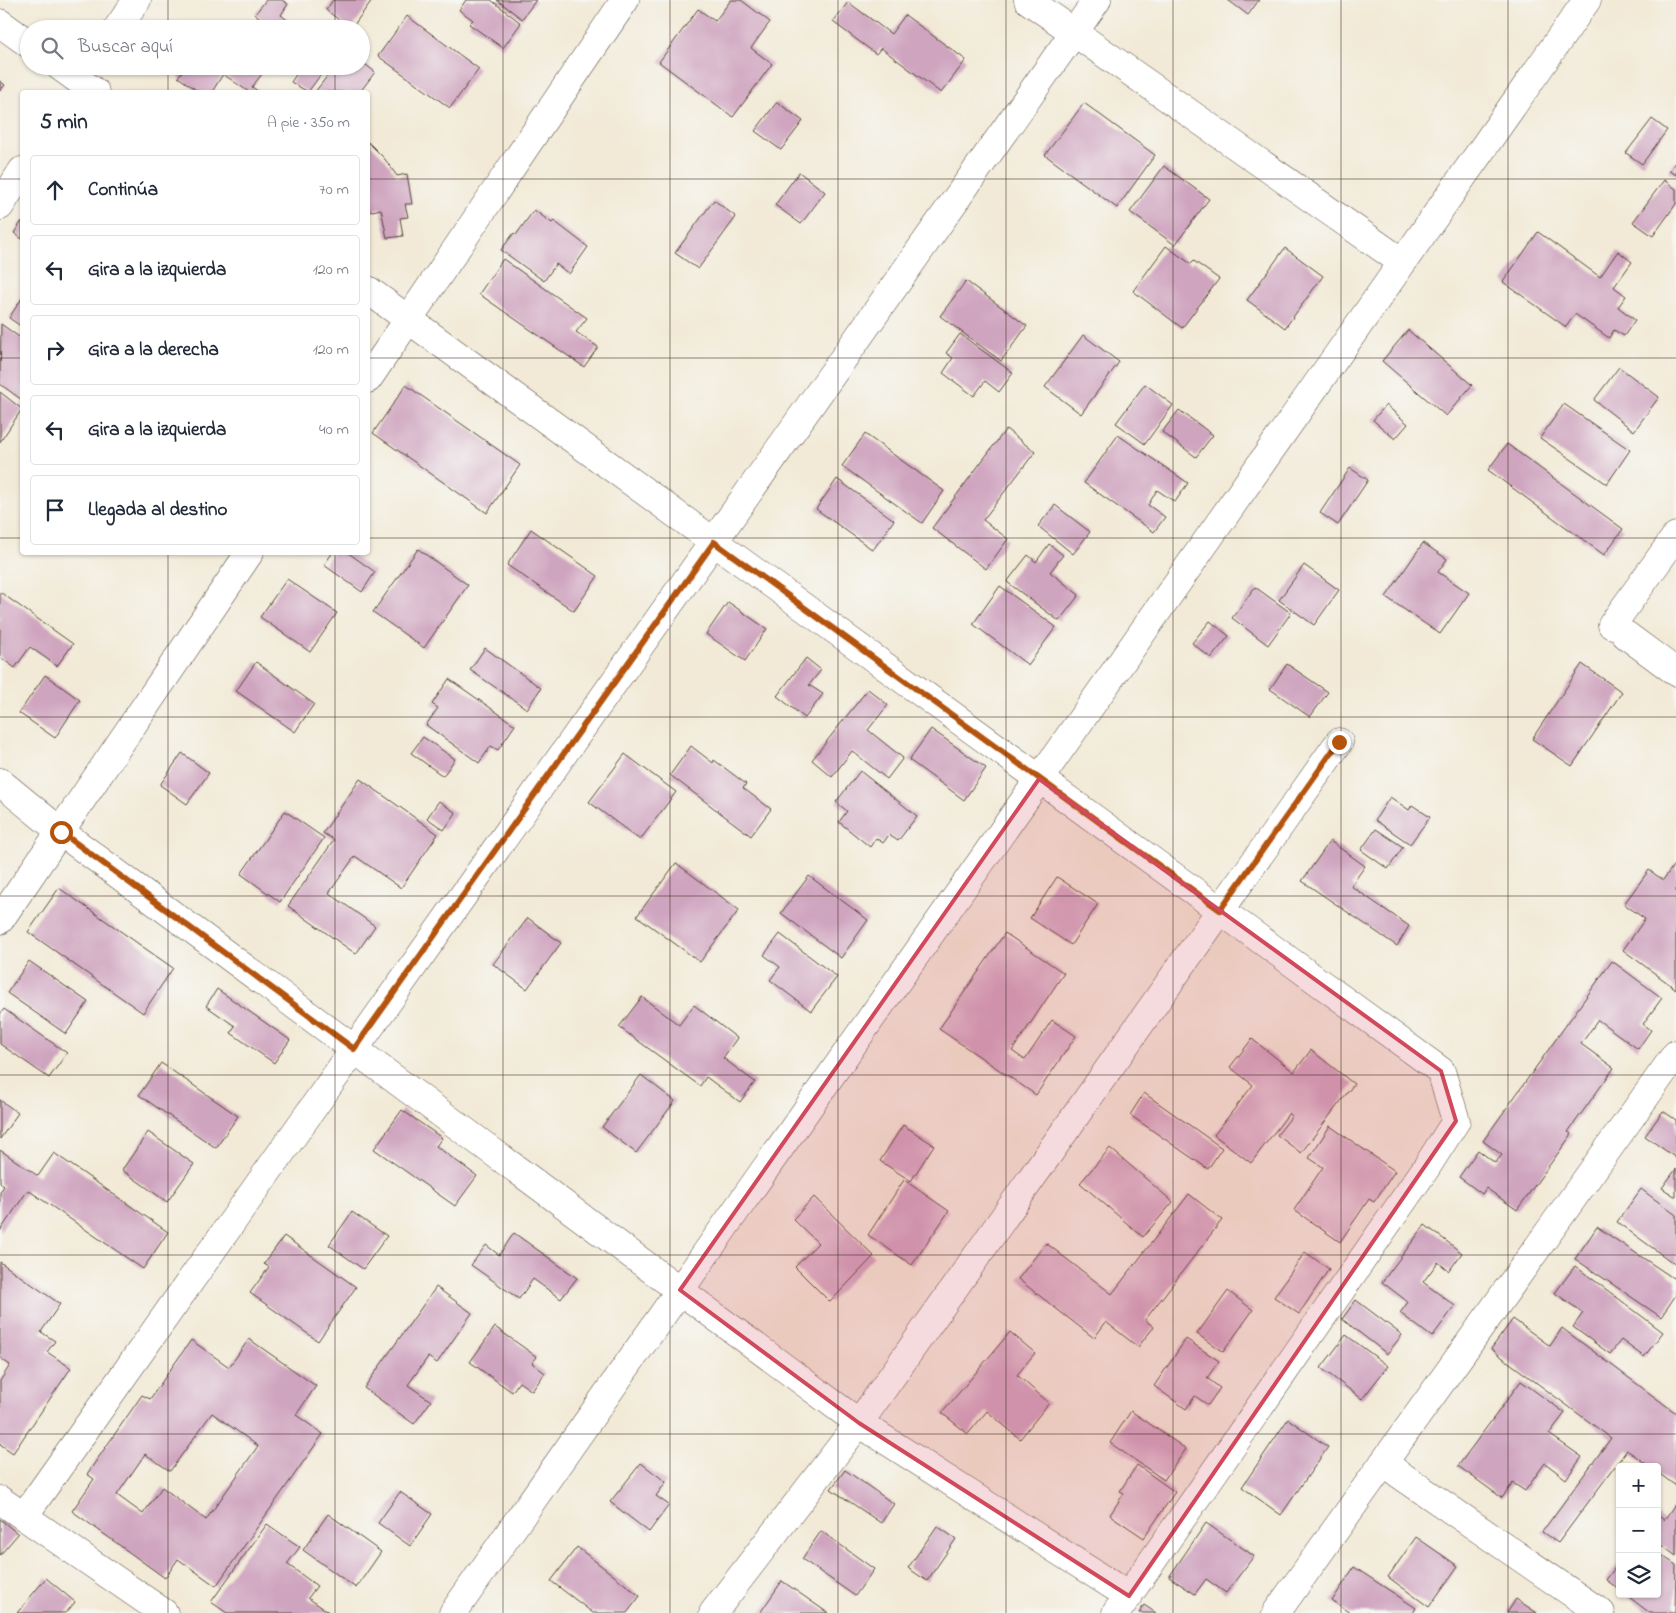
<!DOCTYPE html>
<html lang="es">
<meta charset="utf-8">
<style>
:root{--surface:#fff;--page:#f6f6f7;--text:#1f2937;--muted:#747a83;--line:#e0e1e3}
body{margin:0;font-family:"Indie Flower",sans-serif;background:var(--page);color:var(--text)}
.controls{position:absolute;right:15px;bottom:15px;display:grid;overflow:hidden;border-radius:5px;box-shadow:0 1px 4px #0004}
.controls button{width:45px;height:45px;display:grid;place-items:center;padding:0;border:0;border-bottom:1px solid var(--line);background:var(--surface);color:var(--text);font:25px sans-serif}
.stop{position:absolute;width:15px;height:15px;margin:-11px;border:4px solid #b45309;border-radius:50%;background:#fff}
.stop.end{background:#b45309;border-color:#fff;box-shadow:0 1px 5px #0008}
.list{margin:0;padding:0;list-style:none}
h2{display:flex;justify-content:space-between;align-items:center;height:65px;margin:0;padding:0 20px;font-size:21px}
h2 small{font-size:16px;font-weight:400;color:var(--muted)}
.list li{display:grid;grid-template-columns:32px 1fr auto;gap:15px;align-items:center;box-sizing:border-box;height:70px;margin:0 10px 10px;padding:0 10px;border:1px solid var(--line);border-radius:5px}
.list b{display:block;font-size:19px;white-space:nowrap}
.list em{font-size:16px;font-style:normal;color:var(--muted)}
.icon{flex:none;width:28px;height:28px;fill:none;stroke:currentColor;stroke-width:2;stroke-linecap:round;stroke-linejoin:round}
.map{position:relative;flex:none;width:1676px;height:1613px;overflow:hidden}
.search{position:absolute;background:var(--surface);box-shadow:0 1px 4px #0004;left:20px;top:20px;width:350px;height:55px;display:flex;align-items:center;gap:12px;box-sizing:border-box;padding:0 18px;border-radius:28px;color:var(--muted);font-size:19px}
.panel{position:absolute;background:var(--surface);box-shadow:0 1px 4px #0004;left:20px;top:90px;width:350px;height:465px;border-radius:5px}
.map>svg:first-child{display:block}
.building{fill:#cfa4bf;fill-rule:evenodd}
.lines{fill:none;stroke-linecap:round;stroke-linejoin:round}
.minor-casing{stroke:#56473a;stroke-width:29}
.minor{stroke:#fff;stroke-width:28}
.route{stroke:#b45309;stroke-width:6}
.marked{fill:#d1495b;fill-opacity:0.2;stroke:#d1495b;stroke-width:4;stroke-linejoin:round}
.grid{fill:none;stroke:#3b2a1e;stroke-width:1;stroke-opacity:0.55}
</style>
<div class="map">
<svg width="1676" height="1613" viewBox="0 0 1676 1613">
<rect width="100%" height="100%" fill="#f6f6f2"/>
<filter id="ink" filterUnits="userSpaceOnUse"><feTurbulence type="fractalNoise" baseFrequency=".02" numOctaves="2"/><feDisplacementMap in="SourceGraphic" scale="10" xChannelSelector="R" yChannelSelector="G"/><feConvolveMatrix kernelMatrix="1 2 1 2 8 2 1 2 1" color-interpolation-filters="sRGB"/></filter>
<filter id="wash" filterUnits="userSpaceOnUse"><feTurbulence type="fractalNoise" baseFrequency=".0096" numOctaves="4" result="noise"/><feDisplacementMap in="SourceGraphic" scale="20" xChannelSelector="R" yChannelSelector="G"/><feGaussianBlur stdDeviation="1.12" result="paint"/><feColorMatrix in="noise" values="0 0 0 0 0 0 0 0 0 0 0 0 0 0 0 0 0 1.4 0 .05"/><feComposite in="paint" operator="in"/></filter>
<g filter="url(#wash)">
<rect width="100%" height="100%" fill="#f2ead7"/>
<g id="blocks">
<path class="building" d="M266 0H282L288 4 281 15 299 29H270L272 27 255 14Z
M333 0H372L351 29 326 10Z
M466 0H491L521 23 503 48 469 24 473 20 459 10Z
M497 0H536L522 19Z
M731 0H741L770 22 751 48 772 64 733 117 659 62 698 9 715 21Z
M1228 0H1259L1248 15Z
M848 2 891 34 905 15 966 60 941 93 881 48 876 54 833 22Z
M407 16 479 69 450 108 378 56Z
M361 61 375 72 360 92H315L335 66H361Z
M186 66H260L265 70 252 87 259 92H249L223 74 212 92H199L178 77Z
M302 66H327L308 92 291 82Z
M0 81 5 85 0 91Z
M777 102 803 121 781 150 755 131Z
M1084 103 1155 155 1117 208 1045 155Z
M1652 119 1667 130 1642 164 1626 153Z
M368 142 384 158 397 176 407 174 412 204H405L408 217 400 218 403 236 387 238 381 209 368 212Z
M1676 161V175L1669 171Z
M1164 166 1209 199 1175 245 1130 212Z
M799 172 825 192 801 224 775 205Z
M1664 180 1676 189V204L1653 236 1633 222Z
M714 200 736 217 698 269 675 253Z
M534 210 552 223 554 221 588 247 569 274 556 264 544 281 501 250 514 233 516 235Z
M22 221V239L14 233Z
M1538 232 1600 277 1618 251 1632 262 1614 287 1626 296 1618 307 1635 320 1624 336 1614 330 1609 338 1575 314 1566 327 1503 282Z
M1166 246 1191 264 1194 261 1219 279 1182 328 1133 291Z
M1285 248 1323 276 1285 328 1247 300Z
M503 259 587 318 576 332 598 347 584 367 479 294Z
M966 281 1027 326 1001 361 940 316Z
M22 298V327L9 318Z
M1 324 22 339V400L0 384Z
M1408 330 1472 385 1446 416 1382 361Z
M960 334 1013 373 999 392 985 381 974 396 943 373 953 358 946 353Z
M1083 335 1119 362 1081 414 1045 387Z
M1619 367 1659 397 1634 431 1594 400Z
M1145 384 1173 405 1145 444 1116 423Z
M406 385 520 465 487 513 373 433Z
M0 392 22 409 0 442Z
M1564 404 1630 450 1607 484 1540 438Z
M1386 405 1408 424 1395 439 1373 420Z
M1179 410 1213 435 1196 457 1162 432Z
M1006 429 1035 452 983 520 1008 539 986 569 932 528Z
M865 434 944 491 922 523 842 466Z
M1118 435 1188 483 1175 502 1157 490 1148 505 1165 517 1154 532 1084 483Z
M1507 444 1623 529 1604 555 1488 470Z
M1350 468 1368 480 1338 525 1320 513Z
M837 479 894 520 873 550 816 509Z
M1055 505 1090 532 1073 554 1038 526Z
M531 529 598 576 574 611 507 565Z
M1423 543 1447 559 1438 572 1469 593 1440 634 1386 597Z
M1049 544 1063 555 1050 572 1079 595 1059 621 1007 582 1028 555 1036 562Z
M418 549 468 585 424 648 373 612Z
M333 552H347L375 572 362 592 324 565Z
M1304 565 1339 590 1314 625 1279 600Z
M287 579 337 613 310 652 260 617Z
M1000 586 1056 627 1028 665 973 624Z
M1255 587 1291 613 1268 645 1232 618Z
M0 592 73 644 57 666 30 647 15 668 0 657Z
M728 602 767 629 745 661 706 634Z
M1210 621 1229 636 1211 658 1192 643Z
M485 648 541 688 527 709 470 670Z
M806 658 821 670 809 685 823 694 805 718 777 696Z
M256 662 314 704 295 732 236 691Z
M1287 664 1328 692 1310 717 1270 689Z
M1582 664 1622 692 1572 766 1532 739Z
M45 675 80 700 55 738 19 713Z
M449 679 515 725 498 750 491 746 479 763 426 725 438 708 432 704Z
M868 689 888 705 868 730 903 758 887 779 852 751 832 777 812 760Z
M931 729 986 768 964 800 909 760Z
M423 737 455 759 443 776 411 753Z
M691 746 713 763 714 760 746 784 743 788 771 809 751 836 670 775Z
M182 753 209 773 187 804 160 785Z
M625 754 676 792 640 840 589 802Z
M860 771 917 816 898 841 889 835 883 843 876 838 870 847 839 822 847 811 836 802Z
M360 779 438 834 401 888 355 856 329 893 375 926 356 954 288 906 334 840 323 833Z
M1390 797 1409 810 1412 805 1430 817 1410 844 1375 820Z
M439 801 456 813 444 830 427 818Z
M285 811 324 838 280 902 241 874Z
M1376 829 1403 847 1388 869 1361 850Z
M1330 841 1365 866 1351 886 1409 926 1397 946 1302 881Z
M1676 862V989L1623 950 1645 919 1624 904 1649 870 1663 880Z
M676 863 739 910 700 962 637 916Z
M809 876 868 920 841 958 781 913Z
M1057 877 1098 904 1071 945 1030 918Z
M59 888 173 968 143 1013 28 932Z
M528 918 561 943 527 989 493 964Z
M1005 933 1064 973 1012 1051 1025 1060 1052 1020 1076 1036 1036 1095 939 1029Z
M780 934 837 977 811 1011 770 980 780 967 764 955Z
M29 961 88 1002 66 1034 7 993Z
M1612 961 1662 998 1643 1024 1651 1030 1638 1049 1598 1020 1581 1044 1614 1068 1568 1132 1572 1134 1517 1210 1486 1188 1482 1194 1459 1177 1478 1150 1495 1163 1502 1155 1483 1141Z
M217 989 290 1040 274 1063 231 1033 235 1026 206 1006Z
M642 997 679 1025 694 1005 737 1038 723 1058 755 1082 740 1102 706 1077 700 1086 619 1027Z
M4 1009 67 1053 49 1078 0 1044V1014Z
M1252 1039 1294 1072 1311 1050 1354 1084 1301 1153 1277 1135 1292 1116 1289 1113 1251 1163 1214 1135 1253 1085 1230 1067Z
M161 1063 238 1116 216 1148 139 1095Z
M641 1075 675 1101 636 1153 602 1127Z
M1144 1093 1222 1148 1208 1169 1130 1115Z
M0 1100 18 1113 0 1139Z
M402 1110 442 1138 436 1146 477 1176 455 1206 374 1149Z
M1663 1111 1676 1120V1158L1645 1136Z
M903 1125 934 1145 911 1181 880 1161Z
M1330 1126 1395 1171 1374 1202 1369 1199 1340 1242 1294 1210 1323 1167 1309 1158Z
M148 1132 194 1164 167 1202 122 1170Z
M1110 1148 1173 1202 1143 1237 1080 1183Z
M0 1150 38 1176 54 1153 168 1232 143 1269 28 1190 0 1231V1192L4 1186 0 1183Z
M1676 1169V1197L1662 1188Z
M904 1180 949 1211 912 1265 868 1235Z
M1641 1189 1676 1215V1265L1617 1222Z
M1189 1194 1222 1220 1145 1320 1154 1327 1138 1347 1106 1322 1094 1338 1018 1279 1046 1243 1112 1294Z
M814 1197 874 1256 830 1302 795 1267 818 1243 793 1219Z
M352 1212 387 1236 363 1269 329 1245Z
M1425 1225 1462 1253 1449 1271 1438 1262 1423 1282 1455 1306 1432 1337 1400 1313 1408 1302 1382 1282Z
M1597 1227 1676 1280V1295L1661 1317 1575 1259Z
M514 1233 577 1278 561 1299 533 1279 519 1299 471 1265 486 1245 499 1255Z
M284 1236 356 1287 318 1341 250 1293 269 1267 264 1264Z
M1305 1252 1329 1269 1299 1314 1274 1297Z
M0 1262 60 1304 41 1332 55 1341 47 1352 71 1368 13 1453 0 1444V1381L10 1365 0 1358Z
M1575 1266 1663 1332 1644 1357 1621 1340 1610 1354 1573 1327 1583 1313 1555 1293Z
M436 1287 472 1313 437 1363 428 1357 408 1385 431 1401 414 1424 364 1388Z
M1228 1291 1253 1310 1223 1352 1197 1334Z
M1356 1300 1402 1335 1387 1354 1342 1319Z
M1513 1319 1550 1346 1562 1328 1676 1413V1486L1657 1472V1467H1650L1627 1450 1558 1543 1542 1532 1611 1438 1491 1349Z
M495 1327 537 1357 532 1363 545 1373 532 1391 519 1382 512 1392 470 1362Z
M1010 1332 1035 1353 1017 1375 1049 1403 1020 1439 987 1411 968 1434 942 1413Z
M1346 1335 1388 1366 1362 1399 1321 1368Z
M249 1339 316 1386 296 1415 323 1434 216 1586 178 1559 165 1578 72 1511 94 1479 87 1474 142 1395 150 1399 191 1340 229 1367ZM212 1413 258 1446 206 1520 162 1487 143 1514 117 1495 145 1454 170 1471Z
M1186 1339 1219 1361 1207 1378 1220 1388 1208 1405 1195 1396 1186 1409 1154 1386Z
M1521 1381 1565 1413 1549 1434 1582 1457 1566 1479 1545 1463 1525 1491 1513 1483 1502 1498 1458 1466Z
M1131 1411 1186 1449 1164 1480 1110 1443Z
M1288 1419 1328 1447 1281 1515 1242 1487Z
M641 1463 666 1482 656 1496 669 1505 649 1532 610 1502Z
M1137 1465 1175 1492 1144 1538 1110 1515 1124 1493 1120 1491Z
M845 1470 894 1504 881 1523 831 1489Z
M400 1492 432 1514 410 1546 378 1523Z
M1676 1503V1556L1657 1542V1515L1664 1520Z
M328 1514 381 1552 356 1588 303 1550Z
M0 1519 18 1534 0 1555Z
M1206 1523 1254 1556 1226 1593 1206 1579 1195 1594 1169 1577Z
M267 1524 300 1547 287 1564 317 1586 308 1598 330 1613H227L211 1602Z
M937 1526 956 1539 927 1581 908 1568Z
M821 1531 874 1569 855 1596 802 1559Z
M1416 1537 1458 1566 1429 1607 1388 1577Z
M577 1547 640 1596 627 1613H593L551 1581Z
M1657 1552 1676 1565 1675 1613H1650L1625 1594H1657Z
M1620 1561V1590L1606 1580Z
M1354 1567 1416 1608 1413 1613H1350L1332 1601Z
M46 1578 75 1602 66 1613H17Z
M782 1581 828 1613H760Z
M1516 1599 1537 1613H1507Z
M1144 1605 1156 1613H1139Z"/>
</g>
</g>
<g filter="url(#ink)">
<use href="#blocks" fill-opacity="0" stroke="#56473a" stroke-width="1"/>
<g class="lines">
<g class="minor-casing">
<path id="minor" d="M1028 0 1402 262
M0 23 29 44
M117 29 137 0
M59 66 95 92
M0 206 22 171
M368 290 1441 1071 1456 1121 1426 1168 1116 1613
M368 379 625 0
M1612 625 1676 536
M1626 635 1676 672
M0 782 61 832 859 1423 1129 1596
M0 920 250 552
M1383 1463 1601 1613
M0 1500 164 1613
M24 1516 1097 0
M453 1613 1587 0
M713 1613 859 1423 1339 742
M1276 1613 1676 1054"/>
</g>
<use href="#minor" class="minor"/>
</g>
</g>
<g class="lines" filter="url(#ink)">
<path class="route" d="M61 832 354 1049 714 542 1220 910 1339 742"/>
</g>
<path class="marked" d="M1039 779 1441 1071 1456 1121 1129 1596 859 1423 680 1290Z"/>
<path class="grid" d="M168 0V29M335 0V29M503 0V1613M670 0V1613M838 0V1613M1006 0V1613M1173 0V1613M1341 0V1613M1508 0V1613M168 66V92M335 66V92M0 179H22M368 179H1676M0 358H22M368 358H1676M0 538H22M368 538H1676M168 552V1613M335 552V1613M0 717H1676M0 896H1676M0 1075H1676M0 1255H1676M0 1434H1676"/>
</svg>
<div class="controls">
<button>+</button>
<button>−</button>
<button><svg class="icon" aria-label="layers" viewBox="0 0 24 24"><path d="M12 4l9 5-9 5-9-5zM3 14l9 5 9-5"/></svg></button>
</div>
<div class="stop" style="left:61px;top:832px"></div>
<div class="stop end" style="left:1339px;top:742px"></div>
<div class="search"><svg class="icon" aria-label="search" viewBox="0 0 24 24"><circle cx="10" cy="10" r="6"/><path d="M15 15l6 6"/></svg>Buscar aquí</div>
<section class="panel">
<h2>5 min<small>A pie · 350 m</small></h2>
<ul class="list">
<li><svg class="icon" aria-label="ahead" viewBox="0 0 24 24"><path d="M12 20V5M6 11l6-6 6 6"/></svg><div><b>Continúa</b></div><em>70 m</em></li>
<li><svg class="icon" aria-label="left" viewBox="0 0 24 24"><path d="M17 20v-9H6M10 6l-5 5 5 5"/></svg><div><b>Gira a la izquierda</b></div><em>120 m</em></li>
<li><svg class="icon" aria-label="right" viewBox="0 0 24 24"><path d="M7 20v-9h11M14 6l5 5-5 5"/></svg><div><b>Gira a la derecha</b></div><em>120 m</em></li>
<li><svg class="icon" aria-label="left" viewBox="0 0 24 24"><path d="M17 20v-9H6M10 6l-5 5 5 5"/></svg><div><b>Gira a la izquierda</b></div><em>40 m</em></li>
<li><svg class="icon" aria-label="arrive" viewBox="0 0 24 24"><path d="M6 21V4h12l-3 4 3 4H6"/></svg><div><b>Llegada al destino</b></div></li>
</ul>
</section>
</div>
